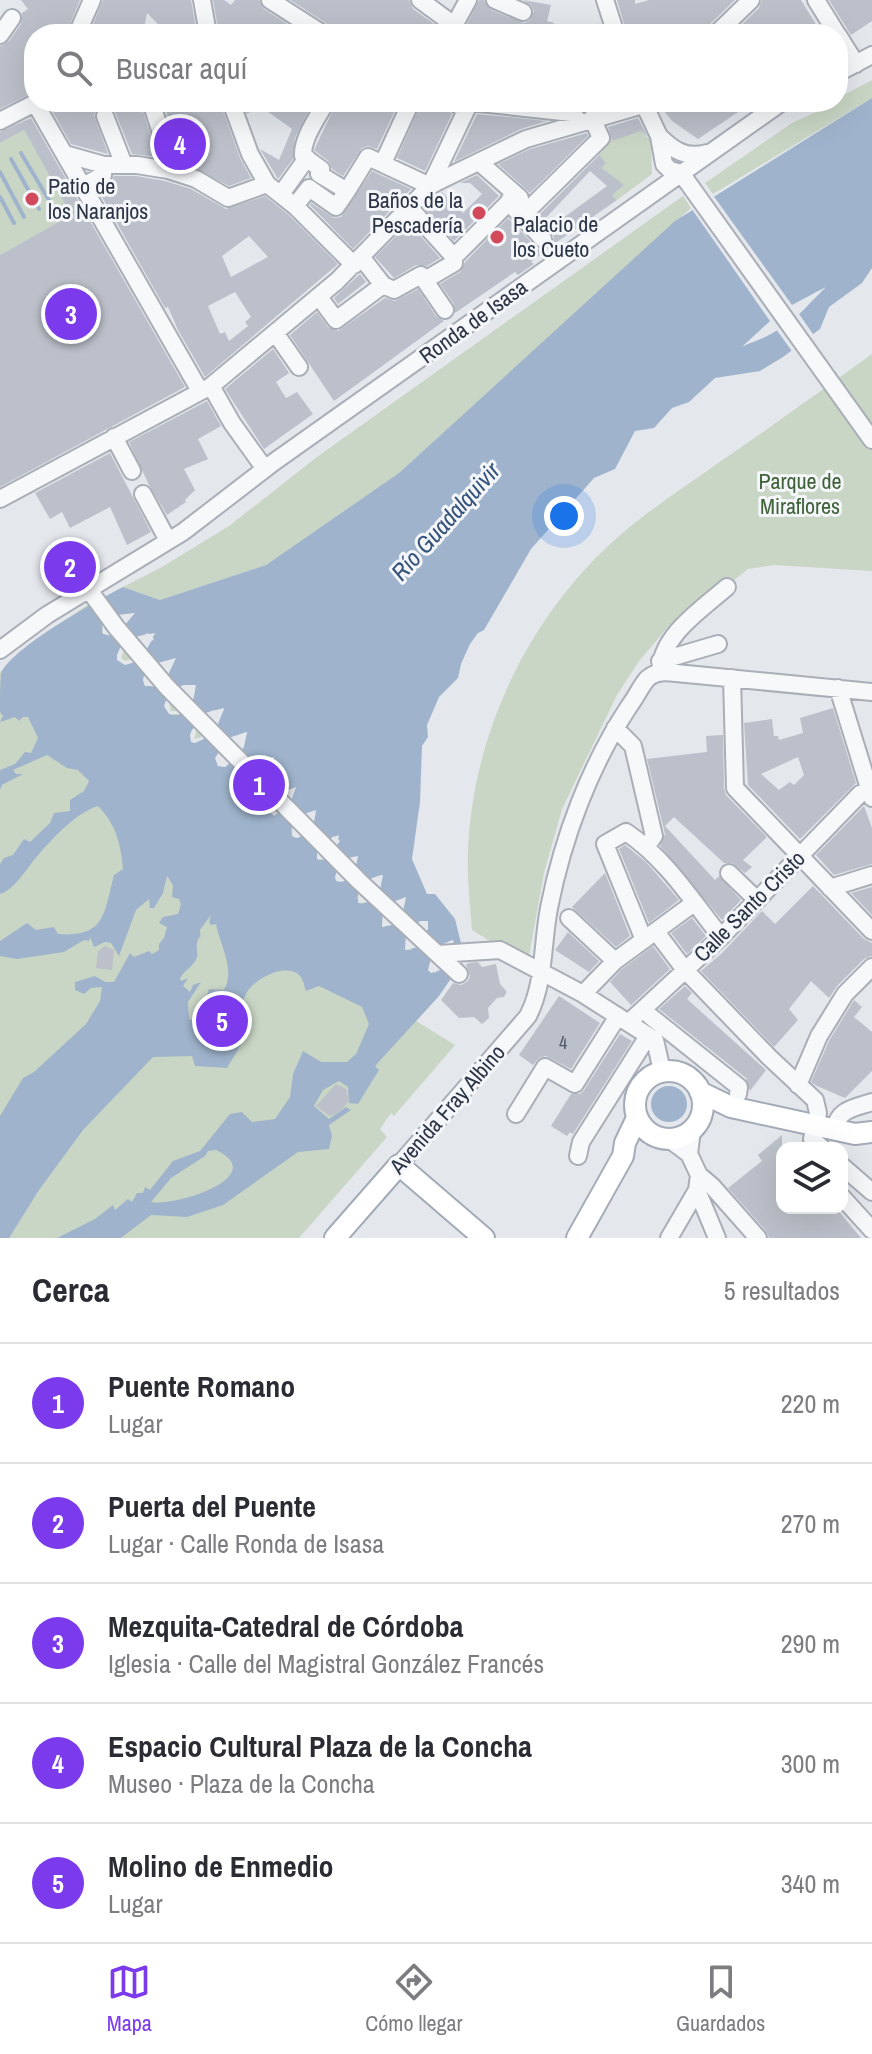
<!DOCTYPE html>
<html lang="es">
<meta charset="utf-8">
<style>
:root{--surface:#fff;--page:#f7f7f7;--text:#2b2b33;--muted:#7c7c81;--line:#e1e1e2;--accent:#7c3aed}
body{margin:0;font-family:"Archivo Narrow",sans-serif;background:var(--page);color:var(--text)}
.controls{position:absolute;right:24px;bottom:24px;display:grid;overflow:hidden;border-radius:16px;box-shadow:0 8px 32px #0002}
.controls button{width:72px;height:72px;display:grid;place-items:center;padding:0;border:0;border-bottom:2px solid var(--line);background:var(--surface);color:var(--text);font:40px sans-serif}
.you{position:absolute;left:564px;top:516px;width:28px;height:28px;margin:-20px;border:6px solid #fff;border-radius:50%;background:#1a73e8;box-shadow:0 0 0 12px #1a73e833}
.badge{display:grid;place-items:center;width:52px;height:52px;border-radius:50%;background:var(--accent);color:#fff;font-size:26px;font-weight:700}
.pin{position:absolute;translate:-50% -50%;border:4px solid #fff;box-shadow:0 2px 8px #0006}
.list{margin:0;padding:0;list-style:none}
h2{display:flex;justify-content:space-between;align-items:center;height:104px;margin:0;padding:0 32px;font-size:34px}
h2 small{font-size:26px;font-weight:400;color:var(--muted)}
.list li{display:grid;grid-template-columns:52px 1fr auto;gap:24px;align-items:center;box-sizing:border-box;height:120px;padding:0 32px;border-top:2px solid var(--line)}
.list b{display:block;font-size:30px;white-space:nowrap}
.list p{margin:0;font-size:26px;white-space:nowrap;color:var(--muted)}
.list em{font-size:26px;font-style:normal;color:var(--muted)}
.icon{flex:none;width:44px;height:44px;fill:none;stroke:currentColor;stroke-width:2;stroke-linecap:round;stroke-linejoin:round}
.map{position:relative;flex:none;width:872px;height:1238px;overflow:hidden}
.search{position:absolute;background:var(--surface);box-shadow:0 8px 32px #0002;left:24px;right:24px;top:24px;height:88px;display:flex;align-items:center;gap:20px;box-sizing:border-box;padding:0 28px;border-radius:32px;color:var(--muted);font-size:30px}
.sheet{height:704px;background:var(--surface)}
nav{display:flex;justify-content:space-around;align-items:center;box-sizing:border-box;height:112px;border-top:2px solid var(--line);background:var(--surface);font-size:22px;color:var(--muted)}
nav a{display:grid;justify-items:center;gap:4px}
nav .on{color:var(--accent)}
.map>svg:first-child{display:block}
.green{fill:#c9d6c5}
.water{fill:#9fb4cc;fill-rule:evenodd}
.pier{fill:#e4e7ec;fill-rule:evenodd}
.lines{fill:none;stroke-linecap:round;stroke-linejoin:round}
.stream{stroke:#9fb4cc;stroke-width:4}
.building{fill:#bbc0ca;fill-rule:evenodd}
.minor-casing{stroke:#a9aeb7;stroke-width:20}
.major-casing{stroke:#a3abb8;stroke-width:24}
.minor{stroke:#f7f8fa;stroke-width:16}
.major{stroke:#fff;stroke-width:20}
.poi-dot{fill:#d1495b;stroke:#f4f6f9;stroke-width:3}
.labels{text-anchor:middle;dominant-baseline:central;stroke-width:6;stroke-linejoin:round;paint-order:stroke}
.number-label{font-size:18px;fill:#4f5766}
.poi-label{font-size:22px;fill:#2b3445;stroke:#f4f6f9;text-anchor:start}
.street-label{font-size:22px;fill:#2b3445;stroke:#f4f6f9}
.park-label{font-size:22px;fill:#3f6138;stroke:#f4f6f9}
.water-label{font-size:24px;font-style:italic;fill:#34527a;stroke:#f4f6f9}
</style>
<div class="map">
<svg width="872" height="1238" viewBox="0 0 872 1238">
<rect width="100%" height="100%" fill="#e4e7ec"/>
<path class="green" d="M872 80V98L713 194 705 183 792 123 838 102V98Z
M24 130 71 215 0 255V143Z
M641 131 648 138 651 135 652 174 617 200 612 195 623 185 602 168 606 163 598 155 609 141Z
M683 196 691 208 398 474 266 565 160 600 123 587 162 567 229 526 317 457Z
M872 354V571L774 565 748 569 728 585 722 580 668 627 639 661 617 695 562 809 544 873 529 956 490 941 472 930C470 904 467 878 468 852 472 738 525 624 608 546 643 513 685 487 724 459 774 425 823 389 872 354Z
M89 604C136 671 195 729 253 786 315 848 378 909 443 968L439 996 416 1021 455 1045 394 1116 391 1113 380 1129 387 1137 299 1238H0V672L36 639Z"/>
<path class="water" d="M872 98V268L862 283 829 307 820 329 783 357 760 371 715 378 689 402 672 408 654 428 635 431 615 469 594 478 531 549 484 630 478 633 470 644 461 664 458 678 439 697 427 725 428 737 422 746 420 802 412 859 427 894H435L455 919 462 947 452 977 439 996 375 1066 379 1070 358 1104 349 1103 348 1087 339 1081 323 1090 314 1106 329 1119 346 1107 351 1110 329 1125 332 1136 329 1149 298 1152 223 1205 187 1217 151 1215 121 1238H57L95 1219 113 1205 115 1210 128 1199 132 1202 137 1193H143L145 1187 150 1190 173 1161 200 1151 230 1114 242 1112 252 1122 275 1119 290 1097 293 1074 303 1051 321 1062H347L356 1054 369 1024 362 1007 319 986 306 991C304 985 303 978 298 974 283 963 251 980 245 996 240 1007 245 1021 248 1033L227 1068 195 1066 192 1056 153 1057 83 1130 39 1190 9 1238H0V1116L23 1078 34 1072 86 1024 100 1001 102 987 91 988 84 994 75 990V982L95 976 105 982H114L130 953 134 957 149 951 152 954 159 950V944L164 938 167 927 159 923 163 917 178 914 181 904 179 899 172 897 173 885 167 876 163 893 154 908H150L149 899 136 910 119 956 111 943 105 942 94 947 90 937 89 941 84 940 64 952 17 959 0 956V941L27 923 36 930 54 927 58 934C106 938 104 912 114 875L123 869C121 845 116 824 98 806 76 813 55 836 39 854 28 866 15 890 0 894V864L4 858 13 855 24 839 30 842 50 823 54 813 70 811V800L84 791 89 781 78 770 67 768 47 755 13 770 16 774H23L2 785 0 790V770L15 764 25 752 31 753 38 738 28 717H23L19 721 15 717 0 722 3 716 0 712C0 701 0 685 1 674 8 650 98 600 123 587L160 600 266 565 399 473 675 221ZM818 291C805 315 771 338 744 345L780 313ZM134 613 109 636 102 633 103 623ZM148 633 154 639 125 665 117 655 121 646ZM175 659 154 687 144 685 143 677 158 663ZM184 685H195L194 696 179 715H171L165 708C164 698 175 688 184 685ZM224 709 217 726 191 742V731L211 711ZM247 732 244 747 225 767 218 766 217 755 229 738ZM274 757 268 777 249 792 242 788 255 763ZM307 813 316 814 295 838 292 835 291 829ZM334 836 340 841 325 860H318L317 851ZM382 875C380 889 376 900 361 904L357 898C360 885 369 878 382 875ZM405 897 392 925 382 927 383 914ZM211 915 209 922 211 925 216 924C219 943 236 969 224 990L209 989 205 1002 207 1005 196 1022 189 1019 188 1002 201 982 193 985 190 992 183 986 188 978 181 981 180 978C185 970 194 966 197 957 198 952 196 948 197 943 201 930 201 944 200 930ZM420 921H428V929L411 950H405L406 936ZM453 940 436 973 429 971C429 955 440 945 453 940ZM219 1002 232 1010 238 1032 236 1039 215 1038 197 1024 212 1006ZM216 1150C271 1176 176 1207 151 1202L171 1178 205 1156 208 1151Z
M651 1104a18 18 0 1 1 36 0a18 18 0 1 1-36 0Z"/>
<path class="pier" d="M710 191 792 305 826 287 799 314 815 337 794 354 776 329 742 347 770 321 689 205Z
M102 595 117 615 135 613 124 626 134 637 155 633 146 651 158 663 176 658 168 675 179 687 196 685 193 701 205 713 224 708 217 726 229 738 247 732 242 750 255 763 274 757 269 777 283 792 296 787 291 801 304 814 316 810 314 822 329 839 339 835 337 847 348 858 358 856 356 866 369 879 383 875 380 890 393 902 406 897 403 912 416 923 428 921 427 933 440 945 453 940 459 964 431 973 428 970 431 959 418 947 405 950 406 936 394 924 382 927 383 914 370 902 358 903 359 891 347 880 341 882 336 881 335 877 337 870 326 859H317V851L302 836 297 838 292 836 293 826 279 812 274 816 266 808 270 803 257 790 245 791 241 784 244 777 230 763 225 767 218 766 215 758 219 752 206 738 195 743 191 742 190 735 194 726 182 714H169L164 706 167 698 156 686H145L143 680 145 674 135 662 125 665 117 660V655L121 646 112 635 103 634 102 623 89 604ZM150 637 143 648 130 660 125 661 121 658 124 649 141 638ZM192 689 189 699 178 711H171L169 702 181 690ZM218 713 214 723 200 737 194 739 197 729 208 717ZM269 762 265 775 254 786 247 788 246 782 257 767Z"/>
<g class="lines">
<path class="stream" d="M21 153 50 202
M11 159 39 209
M0 172 24 217
M0 197 14 223"/>
</g>
<path class="building" d="M21 0H80L66 34H34V92L0 109V46L9 41 21 24 22 13 28 9Z
M103 0H191L197 34H168L147 13 143 34H89Z
M213 0H224L231 5 235 0H259L264 9 303 34H219Z
M290 0H409L413 9 440 28 439 34H334L329 25Z
M479 0H484L491 10 524 23 530 20 534 11 531 5 523 0 551 5 547 21 554 23 550 34H462Z
M617 0H635V4L649 0H735L708 26 705 34H664L662 30 653 34H627Z
M762 0H801L822 34H732L759 8Z
M829 0H872V21L851 35Z
M47 102H140L154 145 164 158 132 154 115 112 107 105 97 109 94 115 108 154 71 144Z
M163 102H189L192 106 200 102H220L240 158 251 178 229 186 189 165 190 156 174 136Z
M243 102H313L295 138 293 159 278 179 260 149 279 160 292 129 267 111 261 104 247 114Z
M337 102H399L377 149 368 146 362 148 343 176 332 169 328 161 314 150Z
M422 102H443L444 107 452 114 425 171 397 158Z
M657 102H753L698 139 672 121Z
M477 114 547 121 521 129 454 162Z
M31 118 185 387 0 487V255L71 215 24 130 0 143V132Z
M638 118 648 137 641 131 612 141 608 127Z
M587 133 588 136 530 193 498 164 530 149Z
M599 155 606 163 602 168 624 185 612 195 617 200 551 246 554 237 548 229 607 186 590 171 542 222 537 217Z
M372 171 411 189 353 249 310 205 311 203 334 218 341 217Z
M477 175 499 196 454 241 424 208 442 192 463 213 482 194 470 183H460Z
M114 176H136L165 181 191 189 226 209 265 196 289 215 338 264 205 377 178 330 168 307 165 308 98 190 109 184ZM249 236 268 257 231 277 222 256ZM235 292 251 317 245 322 248 326 229 341 225 332 220 334 208 306Z
M508 218 536 247 541 250 549 248 531 262 534 264 518 275 515 272 455 313 454 304 440 284 460 272 465 262Z
M409 223 440 258 427 266 416 265 394 278 375 257Z
M360 274 366 282 338 304 334 298Z
M418 289 436 316 444 321 334 401 290 335 317 312 328 327 338 331 385 298 395 301Z
M273 349 289 373 276 382 286 398 297 392 313 414 264 449 225 389Z
M207 401 221 426 198 439 208 459 184 469 195 490 185 500 186 502 167 515 149 485 129 442Z
M110 453 151 532 127 545 110 507 70 528 62 512 50 519 35 493Z
M82 550 89 563 62 577 55 563Z
M833 708 856 783 800 839 748 785 744 723 772 719 774 736H778L779 740 803 733 800 718ZM798 757 804 775 794 785 790 782 779 790 761 774Z
M723 735 724 788 726 795 767 837 743 860 752 867 745 873 732 863H724L674 817 665 826 715 880 719 876 741 900 722 920 660 846 665 834 647 759 707 752 706 736Z
M864 806 872 828V864L834 875 816 855Z
M625 845 646 862 679 900 649 923 619 849Z
M605 873 630 936 616 947 572 907Z
M813 886 864 939 872 943V956L864 959 837 986 829 998 811 981 789 1009 798 1020 774 1047 701 971 721 954 762 911 775 924Z
M872 887V915L851 893Z
M692 918 706 936 687 954 671 933Z
M568 932 599 961 589 972 555 950Z
M105 946 114 950 112 970 96 968 98 951Z
M653 946 670 969 631 1005 610 982 622 969Z
M478 962 482 967 496 964 500 984 507 992 504 997 497 998 488 1008 489 1018 482 1024 474 1017 459 1018 441 1000 453 983 461 985 468 981 470 976 466 965 468 963Z
M685 986 692 993 687 999 766 1070 750 1091 746 1078 659 1009Z
M559 996 600 1023 571 1069 546 1056 539 1058 533 1065 519 1055Z
M854 1000 862 1007 854 1017 872 1032V1071L845 1098 817 1086 811 1082 829 1041Z
M230 1009 233 1025 224 1039 206 1028 216 1014Z
M620 1034 632 1041 573 1134 570 1132 567 1136 551 1126 571 1094H580L584 1090Z
M336 1084 346 1089 349 1101 338 1113 330 1116 316 1106Z
M782 1135V1208H836L861 1238H769L766 1231 728 1188 762 1161 758 1155Z"/>
<g class="lines">
<g class="minor-casing">
<path id="minor" d="M202 0 208 34
M270 0 323 34
M420 0 454 25
M495 0 523 12
M605 0 616 34
M816 0 837 34
M450 33 468 0
M77 34 92 0
M716 34 751 0
M0 35 12 18
M838 35 856 64
M838 73 872 55
M151 102 164 142 180 159
M231 102 250 154 267 184 296 207 354 265
M454 102 458 105 470 102 572 113 579 121
M643 102 659 136 664 164 670 170 681 173
M35 103 200 391
M105 116 124 165
M0 121 35 103
M659 136C673 150 686 159 707 153
M65 154 104 165H137L168 170 196 179 228 198 267 184
M479 162 520 198
M383 163 411 102
M681 173 872 440
M83 186 103 175 104 165
M347 191 368 157 430 186 470 102
M281 194 307 158
M295 206 309 188 336 207 347 191 319 174 321 169 303 156C302 138 318 117 326 102
M409 207 454 257V263L425 280
M514 208 543 239
M522 216 601 138 592 118
M454 257 508 203 513 193
M362 258 383 285 394 290 421 275 445 310
M319 297 336 320 383 285
M276 334 299 367
M211 386 232 423 265 469
M114 437 132 471
M143 494 165 535
M0 499 211 386 337 281 430 186 439 181 526 139 636 107 641 102
M89 590 116 627 167 687 359 881 459 974
M0 650 47 615 183 532 274 462 782 102
M660 661 718 644
M660 672C661 635 701 610 727 587
M732 678 735 788 872 931
M838 688 872 798
M615 728 633 746 654 836 647 846
M729 873 757 900
M830 888 872 875
M569 918 615 961
M657 933 685 970 769 1057 815 1100 818 1113 812 1139 822 1148
M644 940 605 844 626 832C666 859 691 899 721 937
M438 954 500 950 583 994 655 1040 662 1071
M583 994 615 961 694 903
M650 1016 739 1087 738 1094
M628 1023 721 937 860 794 870 791
M798 1085 819 1036 845 994 872 967
M516 1114 545 1067 575 1084 618 1016
M835 1129C838 1109 854 1108 872 1102
M669 1139 689 1154 699 1175 712 1186 758 1238
M689 1154 692 1130
M578 1156 581 1142 648 1036
M399 1165 528 1016C545 983 542 944 549 908 563 837 590 765 630 705 636 697 641 686 647 679 655 671 666 672 676 673L872 692
M842 1166 872 1192
M697 1190 717 1238
M842 1197 872 1230
M669 1238 697 1190 699 1175"/>
</g>
<g class="major-casing">
<path id="major" d="M635 1105a34 34 0 1 1 68 0a34 34 0 1 1-68 0Z
M700 1092 731 1107 855 1134 872 1132
M335 1238 399 1165 484 1238
M577 1238 623 1156 625 1143 637 1118"/>
</g>
<use href="#minor" class="minor"/>
<use href="#major" class="major"/>
</g>
<g class="poi-dot">
<circle cx="32" cy="199" r="8"/>
<circle cx="479" cy="213" r="8"/>
<circle cx="497" cy="237" r="8"/>
</g>
<g class="labels">
<g class="number-label">
<text x="563" y="1042">4</text>
</g>
<g class="poi-label">
<text x="48" y="186">Patio de<tspan x="48" dy="25">los Naranjos</tspan></text>
<text x="463" y="200" text-anchor="end">Baños de la<tspan x="463" dy="25">Pescadería</tspan></text>
<text x="513" y="224">Palacio de<tspan x="513" dy="25">los Cueto</tspan></text>
</g>
<g class="street-label">
<text transform="translate(473 321) rotate(-36)">Ronda de Isasa</text>
<text transform="translate(749 906) rotate(-45)">Calle Santo Cristo</text>
<text transform="translate(447 1109) rotate(-49)">Avenida Fray Albino</text>
</g>
<g class="park-label">
<text x="800" y="481">Parque de<tspan x="800" dy="25">Miraflores</tspan></text>
</g>
<g class="water-label">
<text transform="translate(445 521) rotate(-48)">Río Guadalquivir</text>
</g>
</g>
</svg>
<div class="controls">
<button><svg class="icon" aria-label="layers" viewBox="0 0 24 24"><path d="M12 4l9 5-9 5-9-5zM3 14l9 5 9-5"/></svg></button>
</div>
<div class="you"></div>
<div class="pin badge" style="left:259px;top:785px">1</div>
<div class="pin badge" style="left:70px;top:567px">2</div>
<div class="pin badge" style="left:71px;top:314px">3</div>
<div class="pin badge" style="left:180px;top:144px">4</div>
<div class="pin badge" style="left:222px;top:1021px">5</div>
<div class="search"><svg class="icon" aria-label="search" viewBox="0 0 24 24"><circle cx="10" cy="10" r="6"/><path d="M15 15l6 6"/></svg>Buscar aquí</div>
</div>
<section class="sheet">
<h2>Cerca<small>5 resultados</small></h2>
<ul class="list">
<li><span class="badge">1</span><div><b>Puente Romano</b><p>Lugar</p></div><em>220 m</em></li>
<li><span class="badge">2</span><div><b>Puerta del Puente</b><p>Lugar · Calle Ronda de Isasa</p></div><em>270 m</em></li>
<li><span class="badge">3</span><div><b>Mezquita-Catedral de Córdoba</b><p>Iglesia · Calle del Magistral González Francés</p></div><em>290 m</em></li>
<li><span class="badge">4</span><div><b>Espacio Cultural Plaza de la Concha</b><p>Museo · Plaza de la Concha</p></div><em>300 m</em></li>
<li><span class="badge">5</span><div><b>Molino de Enmedio</b><p>Lugar</p></div><em>340 m</em></li>
</ul>
</section>
<nav>
<a class="on"><svg class="icon" aria-label="map" viewBox="0 0 24 24"><path d="M3 6l6-2 6 2 6-2v14l-6 2-6-2-6 2zM9 4v14M15 6v14"/></svg>Mapa</a>
<a><svg class="icon" aria-label="directions" viewBox="0 0 24 24"><path d="M12 3l9 9-9 9-9-9zM9 14v-3h6M13 9l2 2-2 2"/></svg>Cómo llegar</a>
<a><svg class="icon" aria-label="saved" viewBox="0 0 24 24"><path d="M7 4h10v16l-5-4-5 4z"/></svg>Guardados</a>
</nav>
